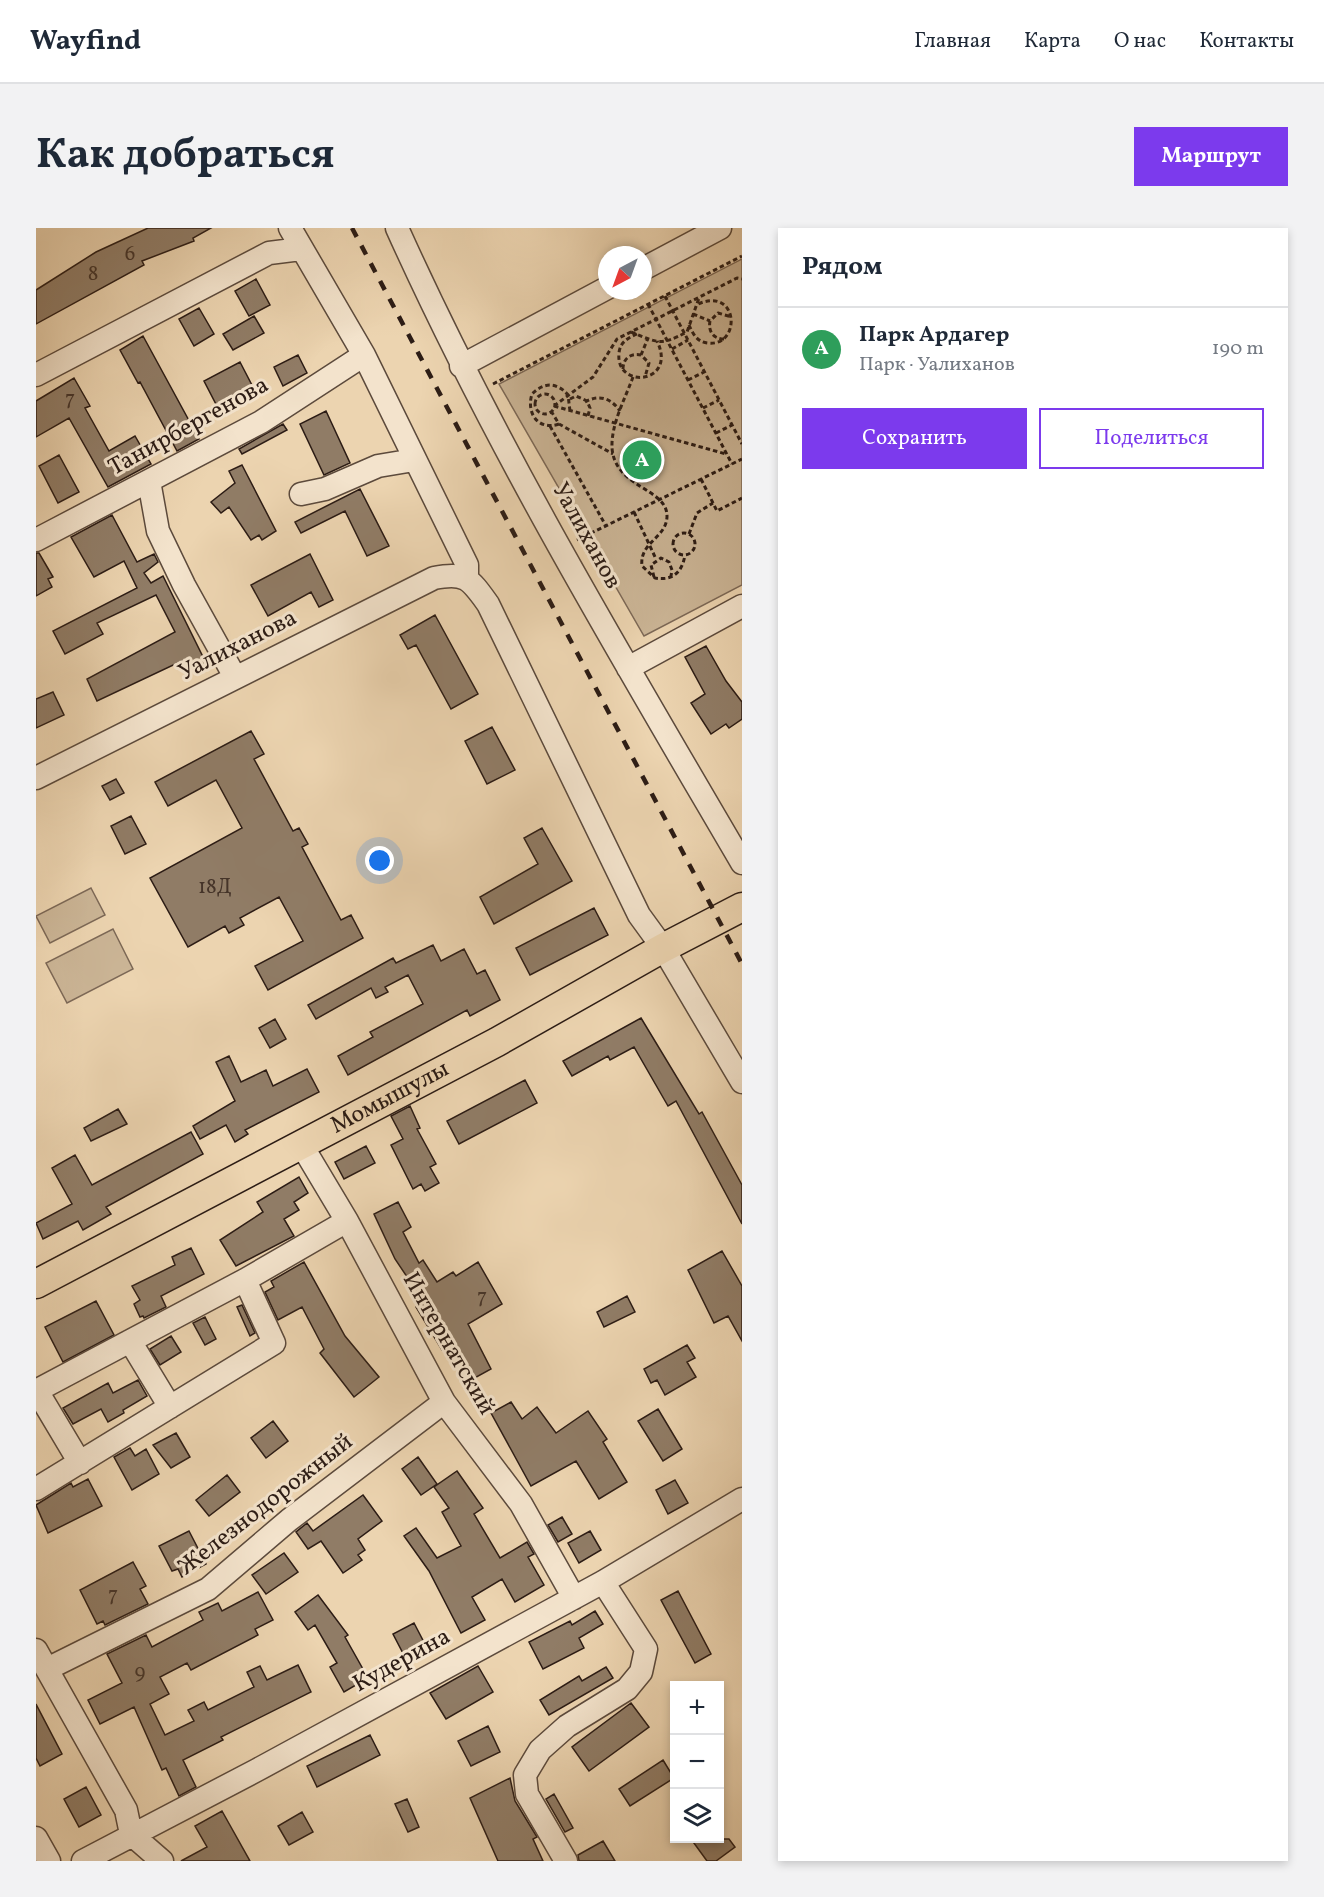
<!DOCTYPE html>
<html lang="ru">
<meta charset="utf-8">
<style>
:root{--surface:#fff;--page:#f2f2f3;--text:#1f2937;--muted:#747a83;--line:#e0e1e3;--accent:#7c3aed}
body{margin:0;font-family:Vollkorn,serif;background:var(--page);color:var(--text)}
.controls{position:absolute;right:18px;bottom:18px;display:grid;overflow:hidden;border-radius:0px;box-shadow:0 3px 9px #0003}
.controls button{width:54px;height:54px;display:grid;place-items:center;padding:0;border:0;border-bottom:2px solid var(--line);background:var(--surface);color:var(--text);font:30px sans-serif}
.compass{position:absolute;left:562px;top:18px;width:54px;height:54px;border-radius:50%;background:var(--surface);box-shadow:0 3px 9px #0003;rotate:221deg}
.you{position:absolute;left:344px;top:633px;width:21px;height:21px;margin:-15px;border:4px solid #fff;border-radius:50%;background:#1a73e8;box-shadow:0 0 0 9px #1a73e833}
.badge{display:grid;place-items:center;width:39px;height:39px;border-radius:50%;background:var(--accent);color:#fff;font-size:20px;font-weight:700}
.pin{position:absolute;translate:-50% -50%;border:3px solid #fff;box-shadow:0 2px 6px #0006}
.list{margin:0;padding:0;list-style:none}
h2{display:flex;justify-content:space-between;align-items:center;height:78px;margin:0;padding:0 24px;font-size:26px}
h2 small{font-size:20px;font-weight:400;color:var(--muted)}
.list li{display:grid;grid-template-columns:39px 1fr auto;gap:18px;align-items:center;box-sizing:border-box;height:84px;padding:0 24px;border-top:2px solid var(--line)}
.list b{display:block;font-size:22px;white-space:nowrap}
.list p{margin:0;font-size:20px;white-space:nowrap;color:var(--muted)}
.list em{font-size:20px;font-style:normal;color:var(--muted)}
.actions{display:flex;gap:12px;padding:18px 24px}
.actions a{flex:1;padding:14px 0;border:2px solid var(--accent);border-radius:0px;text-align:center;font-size:21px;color:var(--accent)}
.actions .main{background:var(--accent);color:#fff}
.icon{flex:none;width:33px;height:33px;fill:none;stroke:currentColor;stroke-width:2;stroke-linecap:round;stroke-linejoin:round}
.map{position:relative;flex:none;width:706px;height:1633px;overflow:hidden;border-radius:0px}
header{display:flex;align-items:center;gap:36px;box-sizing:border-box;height:84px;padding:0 30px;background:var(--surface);border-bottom:2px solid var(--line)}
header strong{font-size:28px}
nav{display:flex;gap:33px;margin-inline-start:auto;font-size:21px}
.intro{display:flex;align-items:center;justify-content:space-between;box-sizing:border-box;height:144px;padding:0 36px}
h1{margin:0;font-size:42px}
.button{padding:15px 27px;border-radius:0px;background:var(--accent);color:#fff;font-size:21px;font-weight:700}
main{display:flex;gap:36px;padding:0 36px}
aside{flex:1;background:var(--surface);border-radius:0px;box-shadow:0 3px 9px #0003}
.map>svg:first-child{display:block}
.green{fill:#cbb596;stroke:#7c6856;stroke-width:1.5}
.building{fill:#907c66;stroke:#2c1c15;stroke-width:1.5}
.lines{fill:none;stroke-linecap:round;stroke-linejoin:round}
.minor-casing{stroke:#5c4a3c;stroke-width:25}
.major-casing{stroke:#2c1c15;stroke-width:31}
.path{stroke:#2c1c15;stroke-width:3;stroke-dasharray:4.5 3;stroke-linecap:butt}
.minor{stroke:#f3e3cc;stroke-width:22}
.major{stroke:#ecd4b0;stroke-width:28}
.rail{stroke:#2c1c15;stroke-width:4.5;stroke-dasharray:10 10;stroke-linecap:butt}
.labels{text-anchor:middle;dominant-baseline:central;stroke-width:6;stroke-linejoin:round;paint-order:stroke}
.number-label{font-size:21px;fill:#453429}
.street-label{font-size:24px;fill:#2c1c15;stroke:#f3e3cc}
</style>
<header>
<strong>Wayfind</strong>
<nav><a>Главная</a><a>Карта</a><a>О нас</a><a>Контакты</a></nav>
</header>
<div class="intro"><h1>Как добраться</h1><a class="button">Маршрут</a></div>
<main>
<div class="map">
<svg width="706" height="1633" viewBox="0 0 706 1633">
<rect width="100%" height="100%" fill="#ecd4b0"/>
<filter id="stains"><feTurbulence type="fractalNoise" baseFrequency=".00333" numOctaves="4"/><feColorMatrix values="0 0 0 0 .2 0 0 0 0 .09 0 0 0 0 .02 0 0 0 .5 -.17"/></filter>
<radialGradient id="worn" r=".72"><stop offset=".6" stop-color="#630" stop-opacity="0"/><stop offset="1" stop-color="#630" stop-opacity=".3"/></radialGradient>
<path class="green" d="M706 31V357L608 408 463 156Z
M55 660 69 687 14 715 0 688Z
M77 701 97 741 31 775 10 735Z"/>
<path class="building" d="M112 0H175L157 10 158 13 106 33 108 37 0 96V62L60 24Z
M220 51 234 77 213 88 199 63Z
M163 80 178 106 158 118 143 91Z
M218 88 228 105 197 122 187 106Z
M107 108 163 211 141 223 104 154 102 155 84 122Z
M262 127 271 145 247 158 238 139Z
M204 134 219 163 183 182 168 153Z
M38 150 54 178 49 180 73 223 99 208 115 236 72 259 33 190 0 209V173Z
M290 183 314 235 288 247 264 196Z
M247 196 251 202 206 226 203 221Z
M23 227 43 264 22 275 3 238Z
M206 237 240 303 226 312 223 307 215 312 193 279 185 285 175 274 199 255 193 243Z
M324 261 353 318 331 328 309 283 265 305 259 294Z
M76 287 101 334 118 326 122 334 108 345 115 355 127 348 170 435 157 441 152 430 61 473 51 451 139 404 120 367 61 395 67 406 29 426 17 403 101 360 88 333 58 349 35 309Z
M0 325H3L17 349 12 351 16 359 0 368Z
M274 326 297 372 283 379 275 364 232 388 215 357Z
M399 387 442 466 415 481 380 417 372 421 364 407Z
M670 418 690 453 706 474V491L693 500 690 496 675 506 655 475 669 466 649 429Z
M17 464 28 487 0 500V471Z
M456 499 479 542 451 556 429 513Z
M215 503 228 526 218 531 257 603 263 600 272 616 266 619 305 692 315 687 327 710 232 762 219 738 267 713 243 669 204 690 208 697 193 705 189 698 152 719 114 650 206 600 180 552 132 578 119 554Z
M80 551 88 565 74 572 66 558Z
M95 588 110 616 89 626 75 598Z
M506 600 536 653 458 696 444 669 502 636 488 610Z
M558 680 572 707 494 747 480 720Z
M397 717 405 733 428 721 441 746 449 742 464 772 434 788 431 782 312 847 302 828 337 809 334 804 387 776 372 747 349 759 352 764 340 770 335 760 280 791 272 777 357 730 360 735Z
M605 790 663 886 666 884 706 957V996L640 873 632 878 598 819 574 832 572 828 536 848 527 833Z
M239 791 250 811 234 820 223 800Z
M193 828 205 854 230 842 237 858 271 841 283 864 209 902 212 906 199 914 190 897 164 911 157 898 199 873 180 834Z
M489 852 501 875 423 916 411 893Z
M374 878 384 900 381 901 400 936 394 939 403 955 389 963 385 956 377 961 355 917 367 911 355 888Z
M82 881 91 896 55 913 48 900Z
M155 904 167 926 70 979 75 986 47 1002 42 993 7 1011 0 995 36 976 16 940 39 927 56 957Z
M330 918 339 935 308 951 299 934Z
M263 949 272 965 258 974 263 982 248 991 258 1008 200 1038 184 1012 227 984 221 974Z
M362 974 375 999 367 1004 383 1035 387 1032 401 1054 417 1044 420 1048 442 1034 466 1076 432 1096 455 1141 435 1152 416 1117 406 1122 380 1079 388 1074 359 1031 338 986Z
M155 1020 168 1046 125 1068 130 1079 108 1090 107 1088 104 1089 98 1076 104 1072 96 1058 139 1037 136 1029Z
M686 1023 706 1058V1113L692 1088 678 1095 652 1042Z
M268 1034 309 1108 343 1149 318 1169 284 1125 288 1121 266 1079 242 1092 229 1064 238 1059 235 1053Z
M591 1068 599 1084 568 1099 561 1084Z
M60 1073 78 1107 27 1134 9 1099Z
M206 1077 219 1105 214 1108 201 1079Z
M169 1089 180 1111 169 1117 157 1095Z
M135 1108 145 1124 124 1137 114 1121Z
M651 1117 659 1130 651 1134 660 1149 629 1167 621 1152 615 1155 608 1141Z
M102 1152 111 1168 87 1182 88 1185 72 1194 65 1181 37 1196 27 1180 72 1155 77 1165Z
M475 1174 486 1191 501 1179 520 1205 552 1183 571 1211 567 1214 591 1254 563 1271 540 1233 495 1258 455 1185Z
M622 1181 646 1221 627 1233 602 1193Z
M237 1193 252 1213 230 1230 215 1210Z
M140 1205 154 1229 135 1240 117 1217Z
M94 1220 99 1228 110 1221 123 1246 96 1262 78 1229Z
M382 1229 401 1256 385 1267 366 1241Z
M421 1243 447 1280 438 1286 464 1330 491 1314 498 1326 492 1329 508 1357 479 1374 466 1351 436 1369 449 1392 425 1405 393 1343 368 1308 380 1300 401 1330 425 1318 406 1284 413 1280 398 1259Z
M191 1247 204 1264 173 1288 160 1272Z
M52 1251 66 1278 12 1305 0 1277 35 1255 37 1259Z
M639 1252 652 1275 632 1286 620 1262Z
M327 1267 346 1293 322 1311 329 1322 322 1327 326 1332 307 1345 285 1313 272 1321 260 1304 271 1295 277 1303Z
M526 1289 536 1306 522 1314 512 1297Z
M153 1303 170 1336 146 1349 142 1341 136 1343 123 1318Z
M554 1303 565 1322 543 1335 532 1315Z
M248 1325 262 1344 230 1366 216 1347Z
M97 1334 110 1358 104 1361 112 1376 69 1397 67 1393 61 1396 44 1362Z
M642 1363 675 1426 659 1435 625 1372Z
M222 1364 237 1392 219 1401 222 1407 155 1442 151 1435 124 1449 133 1466 114 1476 129 1507 158 1493 152 1482 168 1474 172 1482 218 1459 211 1444 224 1438 231 1452 262 1437 275 1464 185 1509 187 1512 147 1532 160 1559 143 1568 130 1540 126 1542 98 1479 64 1496 52 1472 86 1455 71 1426 110 1407 116 1419 167 1392 163 1384 182 1375 186 1383Z
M282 1367 312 1407 309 1409 332 1450 308 1464 294 1439 301 1435 279 1397 272 1402 259 1384Z
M559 1383 567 1396 543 1410 548 1420 507 1441 493 1414 534 1393 536 1397Z
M378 1395 392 1422 371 1433 357 1406Z
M442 1438 457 1464 410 1491 394 1465Z
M570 1439 577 1450 513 1487 504 1472 543 1448 546 1453Z
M595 1475 613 1499 553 1543 536 1519Z
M0 1476 26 1526 4 1538 0 1530Z
M452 1498 464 1524 435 1538 422 1513Z
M334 1507 344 1527 281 1559 271 1538Z
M627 1532 638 1550 594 1578 583 1561Z
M474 1550 479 1573 501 1609 497 1611 507 1633H462L434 1570Z
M50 1559 65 1587 43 1599 28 1571Z
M518 1566 537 1600 529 1604 510 1571Z
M371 1571 383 1599 372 1604 359 1576Z
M186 1583 214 1633H145L171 1619 159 1598Z
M266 1584 277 1604 253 1617 242 1598Z
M655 1611H693L699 1619 680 1633H671Z
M567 1613 579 1633H543L542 1627Z"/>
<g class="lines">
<g class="minor-casing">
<path id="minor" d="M254 0 328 127 431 337V350
M361 0C460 220 585 428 706 635
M607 41 684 0
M425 138 571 60
M0 147 233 25 265 21
M113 253 122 303 148 357 199 449
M265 266 289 261 342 238 378 232
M0 312 225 194 328 127
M592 440 706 378
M0 550 398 350C430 344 434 351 452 376L603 687 627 720 706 854
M265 916 311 993 408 1174 485 1276 538 1370
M94 1113 134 1179
M0 1163 209 1052 311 993
M1 1163 44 1235
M0 1261 238 1115 209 1052
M0 1422 90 1582 95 1606 126 1633
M11 1441 172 1361 253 1292 408 1174
M0 1610 13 1633
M47 1633 221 1542 567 1354 706 1271
M530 1633 491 1566 489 1547 504 1522 531 1498 591 1461 605 1444 610 1421 567 1354"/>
</g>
<g class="major-casing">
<g id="major">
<path id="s1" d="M0 1056 461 814 627 720 706 679"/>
</g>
</g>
<path class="path" d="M629 68 706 216
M612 76 696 236
M657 86 674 93
M653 97C657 106 661 114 672 115 706 119 703 56 660 77
M595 104C622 115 624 118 651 104L663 70
M601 106C592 110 584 114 583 125 579 162 642 156 621 113
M688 111C677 111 672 103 674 93L682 85 696 89
M636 121 652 112
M605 127 612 110
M587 141C587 130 595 125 605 127L613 135 609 149
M597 149C589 171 575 196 576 220 579 260 631 260 631 288 631 310 603 314 606 338L619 350C636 353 646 345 649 327
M652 152 668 144
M457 156 706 28
M499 176a10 10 0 1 1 20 0a10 10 0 1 1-20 0Z
M534 171 540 168 551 173 554 180 552 188
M549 174C563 166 575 170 584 183
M518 178 557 149 581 111 701 50 706 51
M518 178 690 226
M667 180 683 172
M515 183 523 196 577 226
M523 196C502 203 490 185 496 166 508 154 521 154 532 167L534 183
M514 198 570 298
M680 205 696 197
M665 251 681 283 706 270
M598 284 620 331
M637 316a11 11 0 1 1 22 0a11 11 0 1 1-22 0Z
M653 306 661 285 677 275
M541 312 706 231
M618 349 615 337 625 330 633 334 636 342 635 348"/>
<use href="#minor" class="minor"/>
<use href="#major" class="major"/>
<path class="rail" d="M316 0 706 736"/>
</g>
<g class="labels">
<g class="number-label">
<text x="94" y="26">6</text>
<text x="57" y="46">8</text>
<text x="34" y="171">7</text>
<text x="179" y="659">18Д</text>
<text x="446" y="1069">7</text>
<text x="77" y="1367">7</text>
<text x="104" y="1444">9</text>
</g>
<g class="street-label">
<text transform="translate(153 199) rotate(-29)">Танирбергенова</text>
<text transform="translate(550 308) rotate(61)">Уалиханов</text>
<text transform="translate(202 418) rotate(-27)">Уалиханова</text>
<text stroke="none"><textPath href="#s1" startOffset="400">Момышулы</textPath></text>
<text transform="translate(412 1116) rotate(60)">Интернатский</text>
<text transform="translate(230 1277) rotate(-38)">Железнодорожный</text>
<text transform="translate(366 1433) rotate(-29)">Кудерина</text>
</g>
</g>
<rect width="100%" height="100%" filter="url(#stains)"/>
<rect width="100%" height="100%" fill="url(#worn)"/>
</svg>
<div class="controls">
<button>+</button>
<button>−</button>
<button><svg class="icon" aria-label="layers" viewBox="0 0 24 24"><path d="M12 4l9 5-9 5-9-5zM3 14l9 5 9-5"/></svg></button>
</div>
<svg class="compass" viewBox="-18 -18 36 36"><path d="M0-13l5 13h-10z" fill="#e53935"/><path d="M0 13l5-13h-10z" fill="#747a83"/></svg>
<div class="you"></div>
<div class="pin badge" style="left:606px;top:232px;background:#2e9e5b">A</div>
</div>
<aside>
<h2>Рядом<small></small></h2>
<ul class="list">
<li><span class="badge" style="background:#2e9e5b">A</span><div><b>Парк Ардагер</b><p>Парк · Уалиханов</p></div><em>190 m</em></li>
</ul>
<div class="actions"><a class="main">Сохранить</a><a>Поделиться</a></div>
</aside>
</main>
